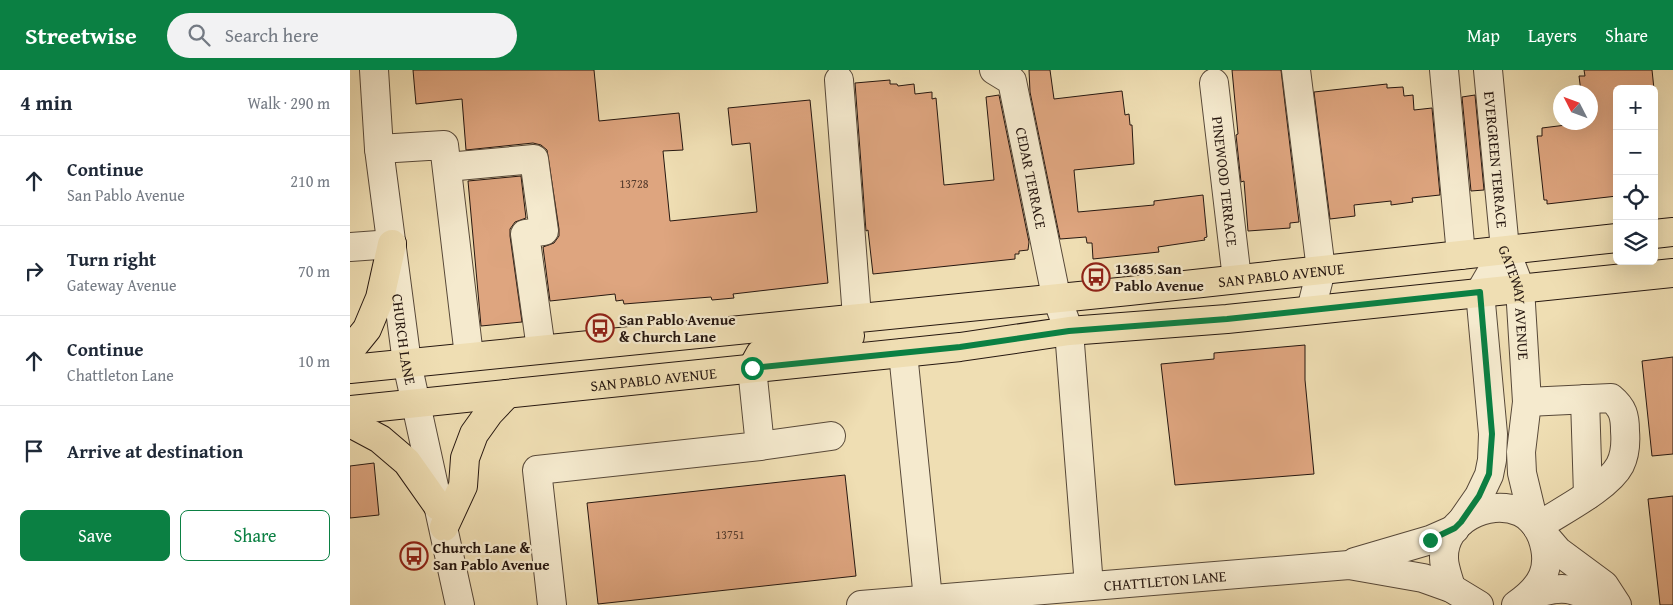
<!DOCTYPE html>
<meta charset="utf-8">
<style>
:root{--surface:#fff;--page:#f2f2f3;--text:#1f2937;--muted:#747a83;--line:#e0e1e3;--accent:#0b8043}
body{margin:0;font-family:"Gentium Book Plus",serif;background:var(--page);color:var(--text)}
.controls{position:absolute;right:15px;top:15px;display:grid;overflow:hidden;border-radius:8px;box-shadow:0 5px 20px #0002}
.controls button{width:45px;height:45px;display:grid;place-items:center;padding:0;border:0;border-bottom:1px solid var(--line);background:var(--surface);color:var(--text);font:25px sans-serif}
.compass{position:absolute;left:1203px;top:15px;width:45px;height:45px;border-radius:50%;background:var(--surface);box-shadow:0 5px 20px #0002;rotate:312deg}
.stop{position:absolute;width:15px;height:15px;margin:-11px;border:4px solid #0b8043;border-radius:50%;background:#fff}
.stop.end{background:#0b8043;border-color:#fff;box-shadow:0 1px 5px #0008}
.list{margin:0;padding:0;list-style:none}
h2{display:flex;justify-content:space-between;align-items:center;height:65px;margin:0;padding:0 20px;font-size:21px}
h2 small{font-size:16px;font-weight:400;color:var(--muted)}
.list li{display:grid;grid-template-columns:32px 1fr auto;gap:15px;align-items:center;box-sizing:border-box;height:90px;padding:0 20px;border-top:1px solid var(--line)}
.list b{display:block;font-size:19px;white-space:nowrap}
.list p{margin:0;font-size:16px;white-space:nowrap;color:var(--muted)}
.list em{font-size:16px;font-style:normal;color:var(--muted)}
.actions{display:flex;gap:10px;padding:15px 20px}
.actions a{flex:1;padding:11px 0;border:1px solid var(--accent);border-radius:8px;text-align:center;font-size:18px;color:var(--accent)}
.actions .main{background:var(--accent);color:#fff}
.icon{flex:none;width:28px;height:28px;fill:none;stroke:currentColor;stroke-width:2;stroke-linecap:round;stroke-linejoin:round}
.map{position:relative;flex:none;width:1323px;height:535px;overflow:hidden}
header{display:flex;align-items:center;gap:30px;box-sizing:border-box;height:70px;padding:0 25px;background:var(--accent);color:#fff}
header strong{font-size:24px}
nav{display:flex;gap:28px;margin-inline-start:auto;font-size:18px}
.search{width:350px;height:45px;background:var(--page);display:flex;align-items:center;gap:12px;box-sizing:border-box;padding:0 18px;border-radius:28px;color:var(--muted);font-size:19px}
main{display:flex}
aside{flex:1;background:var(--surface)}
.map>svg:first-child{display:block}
.building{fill:#dea57f;stroke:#261710}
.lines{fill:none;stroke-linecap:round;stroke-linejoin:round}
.minor-casing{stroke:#584939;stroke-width:30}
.major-casing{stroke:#261710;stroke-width:30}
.minor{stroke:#f5eace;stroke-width:28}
.major{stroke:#efdeb3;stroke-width:28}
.route{stroke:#0b8043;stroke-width:6}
.labels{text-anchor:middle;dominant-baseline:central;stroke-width:4.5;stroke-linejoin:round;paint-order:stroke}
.number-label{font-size:12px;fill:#543a2c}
.street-label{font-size:15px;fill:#261710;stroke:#f5eace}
.poi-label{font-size:15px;font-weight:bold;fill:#261710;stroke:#f5eace;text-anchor:start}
</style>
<header>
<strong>Streetwise</strong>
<div class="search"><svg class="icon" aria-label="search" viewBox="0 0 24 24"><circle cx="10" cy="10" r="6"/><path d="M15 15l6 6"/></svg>Search here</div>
<nav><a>Map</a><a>Layers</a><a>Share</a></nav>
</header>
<main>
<aside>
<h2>4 min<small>Walk · 290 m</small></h2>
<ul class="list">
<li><svg class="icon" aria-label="ahead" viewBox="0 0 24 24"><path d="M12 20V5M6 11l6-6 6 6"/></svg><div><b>Continue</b><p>San Pablo Avenue</p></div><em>210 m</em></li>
<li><svg class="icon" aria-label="right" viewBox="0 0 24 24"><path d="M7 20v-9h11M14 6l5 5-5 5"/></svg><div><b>Turn right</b><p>Gateway Avenue</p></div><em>70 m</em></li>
<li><svg class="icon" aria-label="ahead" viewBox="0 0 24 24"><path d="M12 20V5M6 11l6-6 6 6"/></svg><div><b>Continue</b><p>Chattleton Lane</p></div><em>10 m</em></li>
<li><svg class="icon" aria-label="arrive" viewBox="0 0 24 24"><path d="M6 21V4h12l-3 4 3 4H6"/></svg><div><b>Arrive at destination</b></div></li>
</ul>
<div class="actions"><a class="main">Save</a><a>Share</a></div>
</aside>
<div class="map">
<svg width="1323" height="535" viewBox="0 0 1323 535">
<rect width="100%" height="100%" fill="#efdeb3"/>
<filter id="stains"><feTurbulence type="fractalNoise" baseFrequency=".004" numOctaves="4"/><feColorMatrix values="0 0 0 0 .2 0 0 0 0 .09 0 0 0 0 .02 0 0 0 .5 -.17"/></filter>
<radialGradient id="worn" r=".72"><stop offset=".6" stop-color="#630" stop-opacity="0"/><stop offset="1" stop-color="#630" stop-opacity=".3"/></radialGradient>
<path class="building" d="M63 0H244L249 51 329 43 333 80 313 81 320 151 407 142 400 73 382 75 378 38 460 30 478 213 383 224 384 228 362 230 361 227 274 234 273 230 266 231 265 224 200 231 193 177 204 173 209 166V159L197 80 191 75 183 73 116 80 112 29 66 34Z
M679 0H700L704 29 772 21 775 45 779 44 780 55H782L784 94 724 100 728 142 804 135V131L853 125 857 167 854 168 855 170 808 177 809 182 743 189 742 173H737L736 167 710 169 680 22Z
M882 0H931L949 152 940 153V158L898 161 894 111 891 112 886 65 888 64Z
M1234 0H1302L1304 19H1267V126L1197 134V130H1194L1187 66H1192V58L1240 52V22H1231L1229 6H1235Z
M540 10V14H547L548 16 564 14 565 24 582 22V29L586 28 594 115 644 110 636 27 649 25 679 172 678 180 669 181V184H665V189L523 204 518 160 516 161 505 13Z
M1037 14V18L1053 17 1054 26 1063 25 1064 40 1082 38 1090 125 1062 128 1063 132 1041 135V131L1004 135 1005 146 980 149 964 22Z
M1125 25 1134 120 1121 121 1112 27Z
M171 106 176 148 165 152 160 159V166L172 252 131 256 118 111Z
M955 275V310L964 404 825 415 811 294 864 289V283Z
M1323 287V384L1302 386 1292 291Z
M24 393 29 445 0 448V396Z
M495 405 506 506 248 534 237 433Z
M1323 426V535H1310L1298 429Z"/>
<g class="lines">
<g class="minor-casing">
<g id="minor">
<path id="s1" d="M24 0 29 79 57 293 110 535"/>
<path id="s2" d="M644 0 662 11 706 226 719 261 739 516"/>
<path d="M946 0 971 200 961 240"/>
<path d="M1094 0 1111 185"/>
<path id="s3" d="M1138 0 1155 179 1170 218 1177 332 1171 382 1172 403 1184 453"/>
<path d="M489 10 507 247"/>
<path id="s4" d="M864 13 887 209"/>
<path d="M29 79 94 75 119 286"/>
<path d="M97 97 184 89 194 161 175 164 191 279"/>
<path d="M0 177 42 174"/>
<path d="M553 283 578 529"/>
<path d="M1235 329 1238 425"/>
<path d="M1177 332 1261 328C1273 338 1275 346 1275 361 1276 373 1275 385 1270 395 1258 418 1209 442 1187 457"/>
<path d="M410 376 481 366"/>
<path d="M1111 452 1129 426 1139 405 1142 390 1143 364 1130 222 1155 179"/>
<path d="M1190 460 1208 481 1254 515 1267 535"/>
<path d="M1005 492 1080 470 1105 459"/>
<path d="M1101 518C1099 509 1094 498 1094 488 1093 451 1138 428 1170 442 1180 446 1188 457 1192 467 1203 498 1192 517 1166 535"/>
<path d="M1179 526C1212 514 1224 517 1254 535"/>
<path d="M202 535 187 400 410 376 402 298"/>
<path id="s5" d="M511 535 999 495 1073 508 1101 518 1129 535"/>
</g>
</g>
<g class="major-casing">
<g id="major">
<path d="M1304 164 1323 162"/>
<path d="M0 280 17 259 30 228 42 174"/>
<path d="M405 293 410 284 443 273 500 266"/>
<path id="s6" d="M0 299 779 221 1267 168"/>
<path id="s7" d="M0 340 610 277 719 261 877 249 1323 203"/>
<path d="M0 353 30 369 57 392 88 436"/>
<path d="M94 457 113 416 115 388 124 364 139 343 157 324"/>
</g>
</g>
<use href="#minor" class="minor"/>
<use href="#major" class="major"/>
</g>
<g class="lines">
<path class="route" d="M402 298 610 277 719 261 877 249 1130 222 1142 364 1139 404 1129 426 1111 452 1105 458 1080 470"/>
</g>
<defs>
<g id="bus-ring" transform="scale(1.4375)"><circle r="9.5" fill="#f5eace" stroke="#8f2418" stroke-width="1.5"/><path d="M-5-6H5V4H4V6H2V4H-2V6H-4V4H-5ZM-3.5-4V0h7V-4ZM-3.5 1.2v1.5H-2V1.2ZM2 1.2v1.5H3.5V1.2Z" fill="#8f2418"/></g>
</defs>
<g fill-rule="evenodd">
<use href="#bus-ring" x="746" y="207"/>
<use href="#bus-ring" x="250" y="258"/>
<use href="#bus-ring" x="64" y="486"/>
</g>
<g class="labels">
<g class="number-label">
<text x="284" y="113">13728</text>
<text x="380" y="464">13751</text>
</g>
<g class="street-label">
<text stroke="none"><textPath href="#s3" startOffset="90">EVERGREEN TERRACE</textPath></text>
<text stroke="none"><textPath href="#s2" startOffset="120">CEDAR TERRACE</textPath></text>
<text stroke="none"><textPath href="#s4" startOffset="99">PINEWOOD TERRACE</textPath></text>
<text stroke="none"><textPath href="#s6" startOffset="936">SAN PABLO AVENUE</textPath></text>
<text stroke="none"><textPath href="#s3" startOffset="235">GATEWAY AVENUE</textPath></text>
<text stroke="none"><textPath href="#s1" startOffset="271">CHURCH LANE</textPath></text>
<text stroke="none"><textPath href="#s7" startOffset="305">SAN PABLO AVENUE</textPath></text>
<text stroke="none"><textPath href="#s5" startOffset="305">CHATTLETON LANE</textPath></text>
</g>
<g class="poi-label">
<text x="765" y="198">13685 San<tspan x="765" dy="17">Pablo Avenue</tspan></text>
<text x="269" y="249">San Pablo Avenue<tspan x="269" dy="17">&amp; Church Lane</tspan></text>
<text x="83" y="477">Church Lane &amp;<tspan x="83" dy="17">San Pablo Avenue</tspan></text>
</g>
</g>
<rect width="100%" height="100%" filter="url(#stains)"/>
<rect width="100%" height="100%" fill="url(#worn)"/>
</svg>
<div class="controls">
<button>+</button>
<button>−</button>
<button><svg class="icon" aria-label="locate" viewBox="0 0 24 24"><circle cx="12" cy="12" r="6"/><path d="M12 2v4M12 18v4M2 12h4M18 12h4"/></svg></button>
<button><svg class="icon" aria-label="layers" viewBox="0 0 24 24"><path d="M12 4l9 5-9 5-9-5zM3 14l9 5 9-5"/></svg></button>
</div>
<svg class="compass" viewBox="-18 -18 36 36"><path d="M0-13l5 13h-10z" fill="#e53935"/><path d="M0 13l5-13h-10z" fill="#747a83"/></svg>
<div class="stop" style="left:402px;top:298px"></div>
<div class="stop end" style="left:1080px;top:470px"></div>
</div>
</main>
